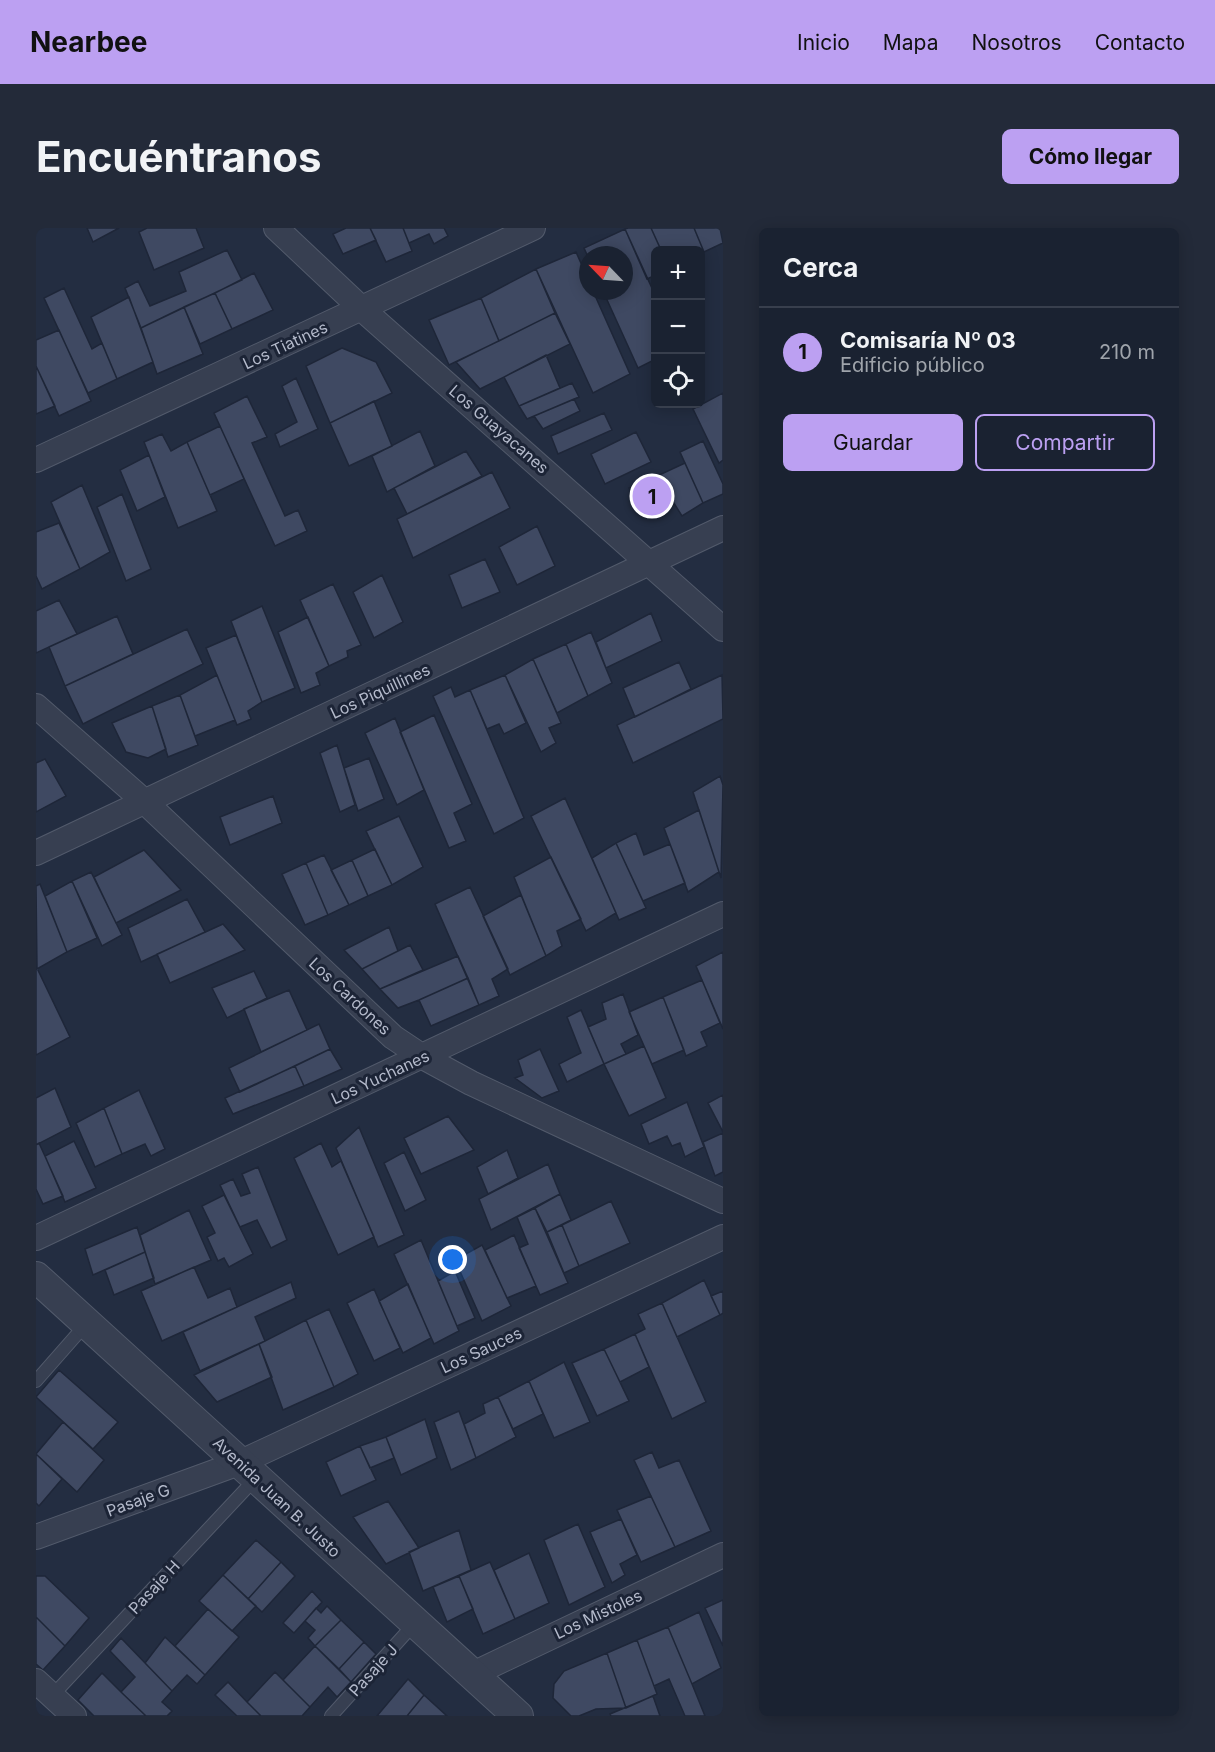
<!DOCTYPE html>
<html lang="es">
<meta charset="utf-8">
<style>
:root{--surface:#1a2231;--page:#232a39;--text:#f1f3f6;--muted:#9fa4ab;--line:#383f4d;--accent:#bca0f2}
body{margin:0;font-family:Inter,sans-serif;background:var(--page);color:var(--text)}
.controls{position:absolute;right:18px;top:18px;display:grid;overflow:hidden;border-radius:9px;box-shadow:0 3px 15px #0003}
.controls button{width:54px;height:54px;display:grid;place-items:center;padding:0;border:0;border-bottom:2px solid var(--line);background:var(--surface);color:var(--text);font:30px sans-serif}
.compass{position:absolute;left:543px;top:18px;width:54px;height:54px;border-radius:50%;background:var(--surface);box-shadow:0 3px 15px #0003;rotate:295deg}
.you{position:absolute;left:417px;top:1032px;width:21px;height:21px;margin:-15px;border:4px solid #fff;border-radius:50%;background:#1a73e8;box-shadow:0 0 0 9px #1a73e833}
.badge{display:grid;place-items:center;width:39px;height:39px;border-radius:50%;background:var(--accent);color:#111;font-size:20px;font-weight:700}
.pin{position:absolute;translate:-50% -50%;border:3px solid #fff;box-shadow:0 2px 6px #0006}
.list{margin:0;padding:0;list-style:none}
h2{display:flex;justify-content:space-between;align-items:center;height:78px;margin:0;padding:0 24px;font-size:26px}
h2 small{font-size:20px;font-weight:400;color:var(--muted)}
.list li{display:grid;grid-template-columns:39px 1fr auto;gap:18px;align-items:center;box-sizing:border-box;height:90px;padding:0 24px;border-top:2px solid var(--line)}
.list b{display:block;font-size:22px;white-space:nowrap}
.list p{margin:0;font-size:20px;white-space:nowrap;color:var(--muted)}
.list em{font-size:20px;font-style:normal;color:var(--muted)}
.actions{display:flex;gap:12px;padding:18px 24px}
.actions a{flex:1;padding:14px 0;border:2px solid var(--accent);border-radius:9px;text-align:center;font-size:21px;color:var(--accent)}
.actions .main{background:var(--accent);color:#111}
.icon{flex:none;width:33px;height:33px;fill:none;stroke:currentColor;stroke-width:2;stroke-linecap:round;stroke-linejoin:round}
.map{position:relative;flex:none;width:687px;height:1488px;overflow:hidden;border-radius:9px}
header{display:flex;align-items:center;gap:36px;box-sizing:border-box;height:84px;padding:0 30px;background:var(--accent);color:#111}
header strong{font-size:28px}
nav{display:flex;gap:33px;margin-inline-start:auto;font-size:21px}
.intro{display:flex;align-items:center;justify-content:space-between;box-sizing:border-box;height:144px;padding:0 36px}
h1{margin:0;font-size:42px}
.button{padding:15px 27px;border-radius:9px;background:var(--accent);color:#111;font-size:21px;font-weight:700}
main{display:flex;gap:36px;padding:0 36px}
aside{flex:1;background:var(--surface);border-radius:9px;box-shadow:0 3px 15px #0003}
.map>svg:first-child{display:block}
.building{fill:#3f4962;stroke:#1e2638;stroke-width:1.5}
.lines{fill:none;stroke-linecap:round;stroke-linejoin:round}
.service-casing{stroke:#525a6b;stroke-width:14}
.minor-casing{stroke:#525a6b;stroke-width:26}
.tertiary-casing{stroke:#525a6b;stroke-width:32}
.service{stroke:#373f51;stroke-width:12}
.minor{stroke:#373f51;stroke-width:24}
.tertiary{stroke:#373f51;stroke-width:30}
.labels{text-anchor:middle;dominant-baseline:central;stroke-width:6;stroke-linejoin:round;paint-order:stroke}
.street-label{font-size:16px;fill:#b4bacb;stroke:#1c2436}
</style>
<header>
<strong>Nearbee</strong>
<nav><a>Inicio</a><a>Mapa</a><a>Nosotros</a><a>Contacto</a></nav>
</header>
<div class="intro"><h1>Encuéntranos</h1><a class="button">Cómo llegar</a></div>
<main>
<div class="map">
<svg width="687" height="1488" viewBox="0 0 687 1488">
<rect width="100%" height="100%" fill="#232d41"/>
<path class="building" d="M51 0H83L57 14Z
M111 0H160L168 20 118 42 103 4Z
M310 0H334L340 12 307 26 297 6Z
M334 0H367L376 23 350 34Z
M367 0H408L412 8 398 16 393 6 373 15Z
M592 0H615L625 22H620V47L611 51 589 1Z
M615 0H658L668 24 625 22Z
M658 0H684L687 15 668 24Z
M589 1 620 69V131L602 140 567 63H588V27L552 29 548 20Z
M191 22 206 52 105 100 89 60 102 53 114 78 150 63 143 44Z
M540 24 552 51V63H557L594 146 557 165 500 41Z
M500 41 519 85 463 113 445 70Z
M218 45 237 82 196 101 179 65Z
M28 60 56 121 66 115 81 151 52 165 8 70Z
M179 65 196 101 164 116 148 79Z
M93 69 117 134 81 151 55 89Z
M445 70 463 113 413 137 393 92Z
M148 79 167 126 121 146 105 100Z
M519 85 534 116 444 161 420 134Z
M23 102 55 173 23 188 0 138V112Z
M306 120 340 134 356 165 294 195 270 138Z
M510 127 524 160 483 178 468 149Z
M0 138 19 178 0 186Z
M260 150 282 201 244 219 239 206 261 194 246 158Z
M536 155 543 169 491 191 483 178Z
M687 165V232L683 235 657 181Z
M211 168 231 209 216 215 249 288 262 282 271 303 239 318 178 185Z
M538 171 544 183 507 201 498 188Z
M338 173 356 218 313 238 294 195Z
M568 185 576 202 522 226 515 208Z
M184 198 208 251 174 267 151 214Z
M384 203 399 238 351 264 336 228Z
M600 204 615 234 569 256 555 226Z
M126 206 135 223 151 214 181 283 142 300 108 214Z
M667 213 687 256V266L667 275 644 224Z
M430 223 446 248 371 286 358 260Z
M113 227 129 269 101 283 84 242Z
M649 235 667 275 646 288 621 248Z
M456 244 474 280 377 330 361 291Z
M621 248 638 276 612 289 593 260Z
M46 257 74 324 44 341 15 274Z
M86 266 115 341 90 353 61 279Z
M23 295 44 341 6 361 0 348V304Z
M501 298 519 338 481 357 463 319Z
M449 331 464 364 426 380 413 347Z
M346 347 367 394 338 410 317 364Z
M297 356 325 417 311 423 312 429 293 438 264 372Z
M23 372 41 406 0 425V383Z
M226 378 259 460 226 474 195 393Z
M615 385 626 413 570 440 560 414Z
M81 388 97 426 29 458 13 419Z
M272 389 293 438 280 445 284 457 265 465 242 404Z
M151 401 167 436 47 496 29 458Z
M555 404 576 455 552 468 530 416Z
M200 407 226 474 212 483 215 491 201 497 170 420Z
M530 416 552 468 521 485 497 431Z
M497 431 525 495 513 500 520 515 505 524 469 447Z
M643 434 655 461 599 489 587 460Z
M181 447 199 492 159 508 144 467Z
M469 447 490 495 468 506 463 496 451 501 434 462Z
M686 447 687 491 597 535 581 497Z
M415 459 419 469 434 462 488 590 458 606 397 468Z
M144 467 162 517 132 529 116 478Z
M116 478 130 521 112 530 90 524 76 495Z
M398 487 436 576 418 585 430 613 413 620 364 504Z
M359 490 388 562 361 577 329 505Z
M301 517 319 577 304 584 284 525Z
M333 530 348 571 322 583 308 540Z
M9 531 30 568 0 584V535Z
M684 548 687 557 685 650 657 564Z
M237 568 246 595 194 617 184 589Z
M529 570 580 685 550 703 495 588Z
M663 582 683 644 652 664 628 600Z
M363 588 387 639 356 657 330 603Z
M600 605 608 627 634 616 649 655 607 673 580 615Z
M580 615 610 680 583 692 556 630Z
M339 621 356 657 332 668 316 632Z
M108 622 145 662 80 695 58 649Z
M288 627 313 677 292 687 270 635Z
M515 629 545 691 521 703 526 718 510 728 478 649Z
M316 632 332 668 313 677 295 642Z
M270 635 292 687 269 697 246 646Z
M55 644 86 707 66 718 36 653Z
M36 653 61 710 31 724 9 668Z
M4 656 31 724 1 741 0 658Z
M434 659 472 741 456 751 463 768 443 777 399 676Z
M485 667 510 728 474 747 447 688Z
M151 671 169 704 105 734 92 700Z
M187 696 209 722 134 755 121 726Z
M353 699 362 723 326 741 308 722Z
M374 717 387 742 344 761 326 741Z
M687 724V801L660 738Z
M422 728 432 750 383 772 362 780 344 761Z
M0 738 34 809 0 827Z
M218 743 231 770 191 790 176 760Z
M432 750 443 777 395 798 383 772Z
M666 752 684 795 665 804 671 818 650 828 627 769Z
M253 762 271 802 225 824 208 781Z
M587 766 602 807 585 816 590 826 568 836 552 799 570 791 566 775Z
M627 769 648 822 616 836 593 784Z
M545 782 568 836 531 854 523 836 545 825 531 789Z
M283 796 294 821 204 864 193 840Z
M608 818 630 870 593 888 568 836Z
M294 821 306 841 268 858 259 838Z
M504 821 523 863 506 870 479 850 487 847 482 832Z
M259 838 268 858 197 886 189 870Z
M19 860 35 899 0 917V870Z
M103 862 129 921 115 928 109 916 86 926 68 880Z
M687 867V904L672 875Z
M651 874 668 919 649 929 644 915 636 918 631 908 613 916 605 896Z
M68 880 86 926 59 939 40 895Z
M412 888 438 922 385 946 368 910Z
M323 899 368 1007 342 1019 300 920Z
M687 905V944L679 948 667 914Z
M38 913 60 960 29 974 9 928Z
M3 915 27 968 7 976 0 961V917Z
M285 915 296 939 305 933 338 1009 302 1027 258 930Z
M471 922 482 950 452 966 441 939Z
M368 924 390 972 369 983 348 935Z
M512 936 524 966 455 1002 443 971Z
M222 939 251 1012 235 1020 221 992 204 999 184 957 197 951 205 968 214 965 206 946Z
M524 966 535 992 511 1004 499 980Z
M188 967 217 1026 193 1039 188 1030 182 1033 171 1009 179 1005 166 978Z
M575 973 594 1015 543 1038 526 997Z
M499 980 532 1055 504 1067 483 1020 492 1016 481 989Z
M153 982 175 1032 119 1056 104 1007Z
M526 997 543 1038 528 1045 511 1004Z
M101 999 109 1024 57 1047 49 1021Z
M478 1007 500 1058 471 1070 449 1022Z
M385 1012 423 1103 398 1116 358 1026Z
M446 1017 475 1078 446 1093 419 1032Z
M109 1024 118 1050 78 1067 69 1042Z
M158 1039 172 1070 194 1060 201 1079 126 1113 105 1063Z
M419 1043 439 1090 421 1098 402 1053Z
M668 1052 684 1087 641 1109 626 1075Z
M255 1054 260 1070 219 1089 229 1113 164 1143 147 1104Z
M372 1056 395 1110 367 1125 343 1073Z
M338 1061 364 1120 338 1133 311 1075Z
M687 1063V1085L684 1087 675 1068Z
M626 1075 670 1174 636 1191 599 1106 609 1101 602 1086Z
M293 1081 322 1146 298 1159 270 1092Z
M270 1092 298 1159 247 1182 223 1116Z
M599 1106 613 1139 584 1154 568 1121Z
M223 1116 236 1149 181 1174 158 1147Z
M568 1121 593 1173 561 1188 536 1135Z
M528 1134 554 1194 518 1210 493 1153Z
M23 1142 82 1194 57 1221 0 1169Z
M493 1153 507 1186 477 1201 462 1169Z
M462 1169 480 1209 440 1230 428 1196 449 1185 447 1176Z
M423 1183 440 1230 415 1242 398 1194Z
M389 1191 401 1230 365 1247 350 1209Z
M27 1194 68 1232 41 1264 0 1226Z
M350 1209 358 1230 334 1240 324 1218Z
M324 1218 340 1252 305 1268 290 1234Z
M616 1224 623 1240 643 1232 675 1303 639 1319 598 1232Z
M0 1226 26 1251 3 1278 0 1275Z
M615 1268 639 1319 605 1334 581 1282Z
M352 1273 383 1320 350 1336 317 1289Z
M585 1291 601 1327 584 1336 589 1347 576 1355 554 1304Z
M542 1296 569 1359 533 1377 508 1312Z
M423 1302 435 1342 387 1363 373 1324Z
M220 1312 245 1334 212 1371 187 1347Z
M493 1325 513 1375 479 1391 458 1342Z
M245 1334 259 1348 226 1384 212 1371Z
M454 1334 479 1391 447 1406 423 1348Z
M187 1347 220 1378 196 1403 163 1373Z
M0 1348H9L53 1390 29 1418 0 1389Z
M423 1348 437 1381 411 1394 397 1359Z
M276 1363 286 1374 258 1405 247 1395Z
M687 1372V1418L669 1380Z
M291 1378 305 1392 279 1418 272 1410 279 1402 269 1393 280 1380 285 1385Z
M172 1381 203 1409 169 1447 139 1418Z
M663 1384 685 1440 656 1456 632 1399Z
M0 1389 29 1418 7 1442 0 1436Z
M305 1392 328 1414 303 1441 279 1418Z
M632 1399 656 1456 669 1488H649L633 1451 618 1458 601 1412Z
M129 1409 169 1447 161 1456 151 1447 136 1463 109 1435Z
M85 1410 136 1463 126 1474 136 1483 131 1488H110L85 1464 99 1449 74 1423Z
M601 1412 621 1466 590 1480 571 1425Z
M328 1414 340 1426 315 1454 303 1441Z
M279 1418 315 1454 301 1469 292 1459 274 1479 247 1452Z
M571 1425 590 1480 560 1481 543 1488H535L517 1470 518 1456 528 1443Z
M239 1444 274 1479 266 1488H225L211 1474Z
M66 1445 85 1464 110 1488H58L42 1472Z
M372 1451 388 1467 371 1488H341Z
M192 1454 211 1474 225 1488H201L179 1467Z
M388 1467 411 1488H371Z
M617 1468 624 1488H575L574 1486Z"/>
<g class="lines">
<g class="service-casing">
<path id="service" d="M0 1153 51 1095
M16 1468 220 1250
M295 1488 379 1395"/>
</g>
<g class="minor-casing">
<path id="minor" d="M240 0 326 81 687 401
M0 232 497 0
M0 478 109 574 357 809 387 829 435 855 687 973
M0 625 687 300
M0 1010 687 686
M0 1309 203 1235 687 1009
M437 1446 687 1327
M0 1453 38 1488"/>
</g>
<g class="tertiary-casing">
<path id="tertiary" d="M0 1049 482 1488"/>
</g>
<use href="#service" class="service"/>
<use href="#minor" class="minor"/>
<use href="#tertiary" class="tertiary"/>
</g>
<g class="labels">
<g class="street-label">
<text transform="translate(249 117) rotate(-25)">Los Tiatines</text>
<text transform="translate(463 201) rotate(41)">Los Guayacanes</text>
<text transform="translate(344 463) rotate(-25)">Los Piquillines</text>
<text transform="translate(314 768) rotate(43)">Los Cardones</text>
<text transform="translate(344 849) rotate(-25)">Los Yuchanes</text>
<text transform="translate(445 1122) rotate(-25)">Los Sauces</text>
<text transform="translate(241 1269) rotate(43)">Avenida Juan B. Justo</text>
<text transform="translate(102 1272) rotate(-20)">Pasaje G</text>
<text transform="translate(118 1359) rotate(-47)">Pasaje H</text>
<text transform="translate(562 1386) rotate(-25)">Los Mistoles</text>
<text transform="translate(337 1442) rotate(-48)">Pasaje J</text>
</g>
</g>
</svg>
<div class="controls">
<button>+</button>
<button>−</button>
<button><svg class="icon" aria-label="locate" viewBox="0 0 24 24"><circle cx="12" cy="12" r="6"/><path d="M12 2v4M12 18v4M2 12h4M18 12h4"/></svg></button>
</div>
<svg class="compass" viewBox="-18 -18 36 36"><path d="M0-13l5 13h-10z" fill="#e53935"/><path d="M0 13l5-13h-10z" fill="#9fa4ab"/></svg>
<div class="you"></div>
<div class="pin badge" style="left:616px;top:268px">1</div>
</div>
<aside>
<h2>Cerca<small></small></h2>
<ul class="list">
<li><span class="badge">1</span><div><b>Comisaría Nº 03</b><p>Edificio público</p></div><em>210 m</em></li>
</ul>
<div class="actions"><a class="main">Guardar</a><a>Compartir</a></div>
</aside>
</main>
